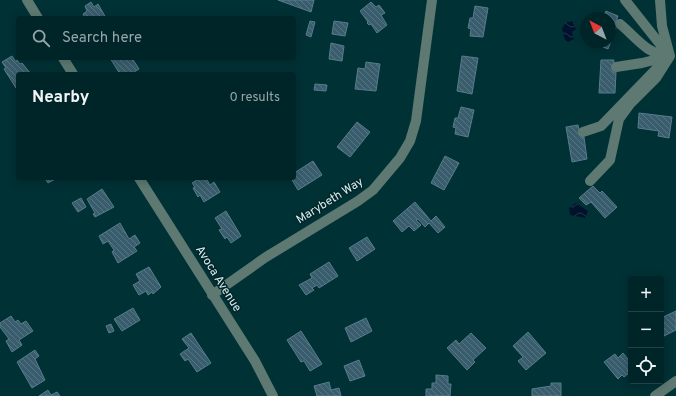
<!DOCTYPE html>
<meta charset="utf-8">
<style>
:root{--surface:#002528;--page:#0a2d30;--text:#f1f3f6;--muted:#95a5a8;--line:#224245}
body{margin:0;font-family:Overpass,sans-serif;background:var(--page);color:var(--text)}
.controls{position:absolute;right:12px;bottom:12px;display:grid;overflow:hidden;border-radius:4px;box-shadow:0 2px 10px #0003}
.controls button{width:36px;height:36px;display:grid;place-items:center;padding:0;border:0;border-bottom:1px solid var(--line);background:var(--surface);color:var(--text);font:20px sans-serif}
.compass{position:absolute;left:580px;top:12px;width:36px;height:36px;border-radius:50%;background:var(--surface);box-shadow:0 2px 10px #0003;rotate:318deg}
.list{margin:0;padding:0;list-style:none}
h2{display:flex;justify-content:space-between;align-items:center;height:52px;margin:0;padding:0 16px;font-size:17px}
h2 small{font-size:13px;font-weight:400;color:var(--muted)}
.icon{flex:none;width:22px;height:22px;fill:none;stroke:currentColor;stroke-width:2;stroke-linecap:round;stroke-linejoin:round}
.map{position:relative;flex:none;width:676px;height:396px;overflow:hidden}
.search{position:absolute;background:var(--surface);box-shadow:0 2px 10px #0003;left:16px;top:16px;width:280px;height:44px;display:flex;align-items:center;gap:10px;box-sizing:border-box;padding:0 14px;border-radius:4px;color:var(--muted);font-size:15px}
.panel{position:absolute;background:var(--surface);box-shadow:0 2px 10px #0003;left:16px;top:72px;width:280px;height:108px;border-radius:4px}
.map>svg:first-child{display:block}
.water{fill:url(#water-waves)}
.building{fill:url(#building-back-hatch);stroke:#577c8d}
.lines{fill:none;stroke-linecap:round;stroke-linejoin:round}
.minor{stroke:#5d7972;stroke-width:10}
.labels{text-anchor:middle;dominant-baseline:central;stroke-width:3;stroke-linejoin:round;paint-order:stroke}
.street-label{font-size:12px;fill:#d7eef0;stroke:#032629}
</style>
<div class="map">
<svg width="676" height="396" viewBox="0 0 676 396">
<defs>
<pattern id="water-waves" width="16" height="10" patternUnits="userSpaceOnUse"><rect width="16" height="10" fill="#00122c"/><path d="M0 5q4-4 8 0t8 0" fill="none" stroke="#24354b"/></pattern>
<pattern id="building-back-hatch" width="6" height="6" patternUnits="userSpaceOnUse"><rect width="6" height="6" fill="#395d6d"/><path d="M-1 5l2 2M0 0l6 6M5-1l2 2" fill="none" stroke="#557582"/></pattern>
</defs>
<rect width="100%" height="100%" fill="#003135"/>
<path class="water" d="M572 21 576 29 572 32 574 39 568 42 565 40 562 29 565 23Z
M576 203 588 211 585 218 570 215 569 208Z"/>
<path class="building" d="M278 0H314L311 12Z
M91 2 94 7 98 4 106 18H85L83 14 87 11 85 6Z
M371 2 376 7 379 5 385 13 381 15 387 25 377 33 371 24 369 25 367 23 368 22 360 11Z
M475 6 488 8 483 37 470 36 471 29 468 28 470 18H473Z
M606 11 618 16 614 27 616 28 608 49 591 42H610V18H603Z
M310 21 315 22 311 37 306 35Z
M334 21 348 23 345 36 332 34Z
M331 43 344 46 342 61 329 59Z
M12 56 16 62 17 60 20 64 22 63 31 74H18V86L16 88 4 69 6 68 2 62Z
M462 56 478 58 472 94 457 91Z
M110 58H132L139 69 131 74H120Z
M601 60H614L613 72H616L615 93H599Z
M366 62 380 64 376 91 355 89 358 68 365 69Z
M315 84 327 85 326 91 314 90Z
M461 107 474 110 468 137 455 134 456 128 453 127 455 118H458Z
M639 113 672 117 669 138 658 136 659 131 638 128Z
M357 122 370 132 350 157 337 147Z
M578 125 581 138 584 137 587 159 572 162 566 127Z
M445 156 459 163 444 190 431 183Z
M313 161 322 175 298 190 291 178H294V173Z
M45 178H57L48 183Z
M200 178H206L210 185 214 182 220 192 204 202 200 195 198 197 193 188 195 187 192 183Z
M593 186 600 193 602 191 617 207 605 218 591 202 586 205 579 198Z
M102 189 114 207 95 217 93 214 95 213 87 199Z
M81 198 86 207 78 212 72 203Z
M415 202 431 221 436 216 445 227 438 233 429 223 425 227 418 219 416 220 421 225 414 231 409 226 402 232 393 221Z
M226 211 241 236 231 243 227 237 225 239 219 230 222 229 215 218Z
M120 223 129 239 135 235 140 243 134 247 137 251 118 263 112 252 114 250 108 241 103 244 99 236Z
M367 237 375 249 357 261 349 248Z
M329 262 338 276 319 288 317 285 312 288 314 290 306 295 299 285 312 278 310 274Z
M149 267 161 287 153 294 152 292 148 295 146 291 139 295 133 285 140 281 136 274Z
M133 308 140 320 122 331 114 319Z
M676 311V330L664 336 661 328V318Z
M11 316 15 322 18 320 21 324 26 321 33 331 19 340 22 345 12 352 6 341 9 339 0 327V323Z
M366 318 372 331 351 342 345 328Z
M111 324 114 331 109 333 106 326Z
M301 331 322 364 310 371 304 361 301 362 287 340Z
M528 332 546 353 526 370 518 361 523 357 513 346Z
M191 333 211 363 197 372 188 359 185 361 180 354 189 348 182 339Z
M471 333 486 348 473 360 475 362 467 370 447 348 456 340 459 344Z
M35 350 39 356 35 359 45 380 32 388 17 362Z
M623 353 631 363V367L627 370 629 373 624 377 622 375 618 379 604 362 615 354 618 358Z
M359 360 365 376 350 381 344 366Z
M436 375 448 376V384H451L450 396H426V389H432V383H436Z
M329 382 331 390 339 388 341 396H317L314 386Z
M551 383H561V396H532V389L551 386Z
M48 390 51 395 57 392 60 396H39Z"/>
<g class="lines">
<path class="minor" d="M27 0 38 18
M625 0 667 53
M620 24C637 38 647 55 670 56
M63 58 73 74
M616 67 642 63 666 57
M583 132 601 126 661 64
M139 178 255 361 273 396
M590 181 610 160 619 119 630 104 656 78 670 56 662 26 660 0
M212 295 266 257 358 201 373 190 400 158 410 141 416 121 432 0
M655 396 676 381"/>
</g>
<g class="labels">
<g class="street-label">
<text transform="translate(330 201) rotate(-32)">Marybeth Way</text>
<text transform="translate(218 279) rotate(58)">Avoca Avenue</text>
</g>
</g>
</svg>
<div class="controls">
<button>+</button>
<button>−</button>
<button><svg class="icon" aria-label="locate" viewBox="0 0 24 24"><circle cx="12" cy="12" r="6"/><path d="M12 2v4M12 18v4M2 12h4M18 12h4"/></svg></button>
</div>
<svg class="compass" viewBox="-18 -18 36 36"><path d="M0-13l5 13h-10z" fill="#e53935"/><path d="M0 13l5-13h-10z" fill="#95a5a8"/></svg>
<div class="search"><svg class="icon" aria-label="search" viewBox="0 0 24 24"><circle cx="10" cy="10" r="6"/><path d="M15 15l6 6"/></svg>Search here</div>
<section class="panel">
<h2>Nearby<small>0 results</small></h2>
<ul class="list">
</ul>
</section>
</div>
